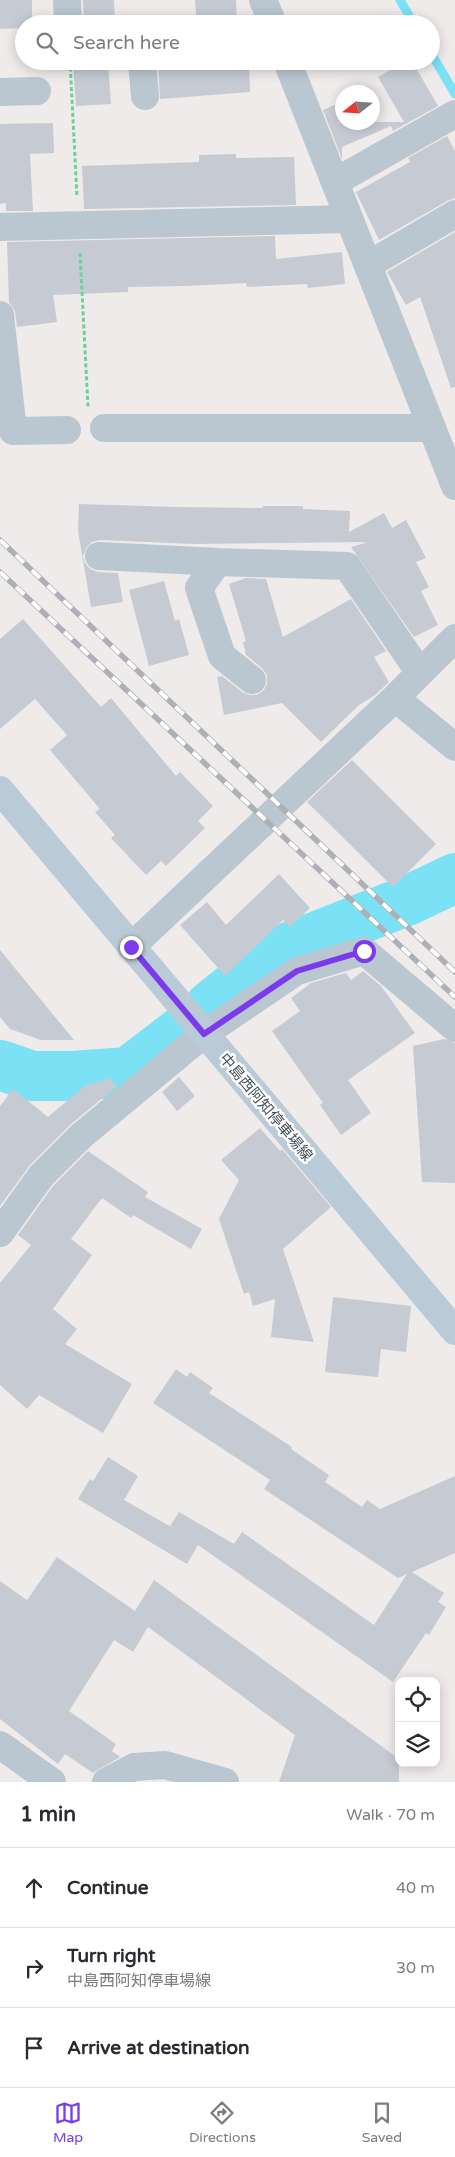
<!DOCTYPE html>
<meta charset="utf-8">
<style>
:root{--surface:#fff;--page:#f7f7f7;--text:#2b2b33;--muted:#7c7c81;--line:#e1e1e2;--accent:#7c3aed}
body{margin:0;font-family:"Varela Round","Noto Sans JP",sans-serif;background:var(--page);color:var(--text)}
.controls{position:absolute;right:15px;bottom:15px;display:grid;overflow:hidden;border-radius:10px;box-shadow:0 2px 12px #0003}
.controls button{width:45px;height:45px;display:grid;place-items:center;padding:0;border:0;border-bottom:1px solid var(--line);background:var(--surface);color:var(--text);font:25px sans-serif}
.compass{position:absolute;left:335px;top:85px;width:45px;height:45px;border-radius:50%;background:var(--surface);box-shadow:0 2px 12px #0003;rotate:253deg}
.stop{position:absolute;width:15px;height:15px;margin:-11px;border:4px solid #7c3aed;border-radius:50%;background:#fff}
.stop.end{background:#7c3aed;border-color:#fff;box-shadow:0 1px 5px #0008}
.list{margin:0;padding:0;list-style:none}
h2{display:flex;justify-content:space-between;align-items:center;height:65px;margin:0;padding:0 20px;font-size:21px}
h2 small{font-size:16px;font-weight:400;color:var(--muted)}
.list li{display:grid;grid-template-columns:32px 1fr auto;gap:15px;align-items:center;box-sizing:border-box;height:80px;padding:0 20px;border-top:1px solid var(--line)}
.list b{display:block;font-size:19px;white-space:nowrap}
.list p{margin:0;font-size:16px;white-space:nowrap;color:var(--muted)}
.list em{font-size:16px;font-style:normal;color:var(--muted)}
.icon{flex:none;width:28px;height:28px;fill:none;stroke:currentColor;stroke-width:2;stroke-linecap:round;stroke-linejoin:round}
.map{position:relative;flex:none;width:455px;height:1782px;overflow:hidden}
.search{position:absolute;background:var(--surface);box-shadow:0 2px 12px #0003;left:15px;right:15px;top:15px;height:55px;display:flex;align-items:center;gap:12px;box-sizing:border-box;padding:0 18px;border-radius:28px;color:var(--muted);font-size:19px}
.sheet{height:305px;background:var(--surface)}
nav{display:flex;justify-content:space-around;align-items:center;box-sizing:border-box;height:70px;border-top:1px solid var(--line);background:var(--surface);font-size:14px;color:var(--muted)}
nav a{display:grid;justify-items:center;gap:2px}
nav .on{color:var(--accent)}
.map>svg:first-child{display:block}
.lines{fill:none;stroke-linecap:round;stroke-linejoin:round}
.stream{stroke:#7be1f4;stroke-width:9}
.river{stroke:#7be1f4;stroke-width:50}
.building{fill:#c6cad2}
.path{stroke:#68d399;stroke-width:3;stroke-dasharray:4 2.5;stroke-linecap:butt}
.street{stroke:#bac7d0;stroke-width:28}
.secondary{stroke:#bbcad7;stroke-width:28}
.rail-casing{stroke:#adb1b7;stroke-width:5.5}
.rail{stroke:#fff;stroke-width:4;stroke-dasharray:11;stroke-linecap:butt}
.route{stroke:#7c3aed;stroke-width:6}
.labels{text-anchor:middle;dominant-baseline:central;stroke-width:5;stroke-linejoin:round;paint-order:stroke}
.street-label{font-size:15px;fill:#42505a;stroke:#fff}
</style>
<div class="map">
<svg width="455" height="1782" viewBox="0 0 455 1782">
<rect width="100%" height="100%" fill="#efebeb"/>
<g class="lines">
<path class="stream" d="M400 0 414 24
M431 53 455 94"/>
<path class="river" d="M210 1006 279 951 409 900 455 878
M0 1065 32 1076H72L128 1072 183 1030"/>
</g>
<path class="building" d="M0 0H32V24H24V28L0 29Z
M83 0H114L115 24H84Z
M195 0H236L237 24H197Z
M198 61H249L250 92 160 99 158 64Z
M406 61H412L438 106 393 131 391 126 342 147V159L323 110 342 102V122H404L378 77Z
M108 62 111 104 76 106 73 64Z
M53 123 54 153 30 154 33 211H6V203L0 204V124Z
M447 136 455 151V198L447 201 379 240 356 192 410 162 408 158Z
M236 154V158L294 157 296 205 84 209 82 166 199 162V155Z
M455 232V387L451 388 420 297 406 305 387 272Z
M275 236 276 259 342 252 345 284 308 288 307 284 247 287 246 283 184 286 128 287V292L53 295 57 322 17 327 15 311 9 302 7 242Z
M79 504 178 507 263 508V506H303V509L350 511 349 532 384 513 392 528 406 520 426 558 416 562 429 587 421 591 438 625 414 637 351 547 365 543V542L194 544 100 540 92 542 86 548 83 556 85 563 90 569 98 572 118 573 123 602 91 607 78 531Z
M246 578 266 579 283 637 351 599 386 651 374 657 389 682 374 696 359 705 321 742 282 703 224 715 217 677 222 676 242 692 250 695H257L264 690 267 683V675L262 668 246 655 243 642 246 641 229 584Z
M164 581 175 621 179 619 189 655 149 666 129 590Z
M23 619 101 707 111 698 176 776 180 772 213 806 198 821 205 828 166 866 161 861 146 875 111 838 115 835 95 812 100 809 50 750 67 735 35 699 0 729V639Z
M352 760 436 844 393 887 307 802Z
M279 874 310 908 290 927 283 920 225 976 180 925 207 902 226 925Z
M0 950 74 1040H41L10 1029 0 1017Z
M363 971 381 986 415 1033 348 1080 371 1113 341 1135 320 1105 323 1103 272 1031 300 1011 291 998 311 983 346 973 351 980Z
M444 1039 455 1043V1183L422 1182 413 1046Z
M179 1077 195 1096 177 1111 162 1092Z
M110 1078 117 1086 70 1125 30 1165 0 1206V1106L13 1089 48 1117 86 1085Z
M260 1128 280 1151 282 1149 331 1207 283 1249 314 1342 271 1337 275 1299 253 1306 249 1292 244 1294 219 1219 239 1180 221 1160Z
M88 1151 148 1192 145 1197 202 1229 191 1249 133 1215 131 1218 102 1198 71 1239 92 1255 53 1309 77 1329 65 1344 132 1384 103 1433 39 1395 27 1409 0 1385V1283L31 1245 18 1235 53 1186Z
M333 1297 411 1306 406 1352 381 1349 378 1377 325 1372Z
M176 1369 187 1377 190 1372 213 1388 209 1393 292 1447 291 1449 329 1475 325 1482 362 1507 367 1500 380 1509 455 1476V1553L412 1572 444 1593 438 1602 446 1607 429 1635 426 1633 393 1682 198 1545 187 1564 78 1499 90 1479 93 1481 108 1457 138 1476 124 1500 180 1532 170 1526 179 1512 234 1544 242 1532 374 1625 407 1574 398 1578 264 1489 270 1480 153 1403Z
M57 1557 135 1611 154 1580 399 1759V1782H279L295 1735 148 1627 133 1652 114 1640 69 1711 116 1744 112 1751 120 1757 93 1773 65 1754 58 1764 0 1719V1581L27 1600Z"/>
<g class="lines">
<path class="path" d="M70 61 77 197
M80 253 88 407"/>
<path class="street" d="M67 0 68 24
M263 0 273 24
M142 61 145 96
M287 61 455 486
M0 92 37 91
M335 182 455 114
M0 227 349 219
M368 265 455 214
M0 315 13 431 67 430
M104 428H432
M99 556 218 562
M252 680 222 656 199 588 218 562 347 566 420 673
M395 698 455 747
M131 947 395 698 455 638
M0 1233 41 1176 81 1136 204 1034 297 971 364 951 455 1028
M0 1745 52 1782
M106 1782 134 1767 165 1765 225 1782"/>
<path class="secondary" d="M0 790 455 1331"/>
<g class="rail-casing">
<path id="rail" d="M0 540 455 972
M0 572 455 997"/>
</g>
<use href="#rail" class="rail"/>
</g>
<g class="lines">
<path class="route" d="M131 947 204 1034 297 971 364 951"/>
</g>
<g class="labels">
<g class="street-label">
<text transform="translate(266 1107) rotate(50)">中島西阿知停車場線</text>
</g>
</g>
</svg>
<div class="controls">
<button><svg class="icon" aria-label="locate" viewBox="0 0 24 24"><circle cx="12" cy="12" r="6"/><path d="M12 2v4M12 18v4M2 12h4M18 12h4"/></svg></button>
<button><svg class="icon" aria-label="layers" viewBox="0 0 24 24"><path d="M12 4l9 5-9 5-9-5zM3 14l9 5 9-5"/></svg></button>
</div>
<svg class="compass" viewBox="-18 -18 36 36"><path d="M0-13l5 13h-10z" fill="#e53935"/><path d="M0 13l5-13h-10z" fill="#7c7c81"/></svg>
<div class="stop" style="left:364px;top:951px"></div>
<div class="stop end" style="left:131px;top:947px"></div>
<div class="search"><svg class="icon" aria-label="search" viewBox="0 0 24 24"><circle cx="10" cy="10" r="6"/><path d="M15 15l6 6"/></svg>Search here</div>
</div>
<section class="sheet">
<h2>1 min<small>Walk · 70 m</small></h2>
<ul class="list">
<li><svg class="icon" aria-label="ahead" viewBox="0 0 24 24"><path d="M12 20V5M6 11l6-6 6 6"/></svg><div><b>Continue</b></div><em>40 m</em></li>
<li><svg class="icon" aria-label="right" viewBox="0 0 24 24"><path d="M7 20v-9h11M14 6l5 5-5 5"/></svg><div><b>Turn right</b><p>中島西阿知停車場線</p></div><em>30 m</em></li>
<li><svg class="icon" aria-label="arrive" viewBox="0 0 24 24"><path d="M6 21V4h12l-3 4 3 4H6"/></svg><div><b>Arrive at destination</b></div></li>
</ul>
</section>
<nav>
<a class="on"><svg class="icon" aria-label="map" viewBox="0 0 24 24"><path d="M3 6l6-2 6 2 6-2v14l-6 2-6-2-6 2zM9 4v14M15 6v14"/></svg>Map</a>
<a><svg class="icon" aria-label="directions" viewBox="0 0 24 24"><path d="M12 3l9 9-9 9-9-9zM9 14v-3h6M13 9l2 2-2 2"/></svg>Directions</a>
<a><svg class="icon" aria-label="saved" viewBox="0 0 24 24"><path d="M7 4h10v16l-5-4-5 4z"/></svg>Saved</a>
</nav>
